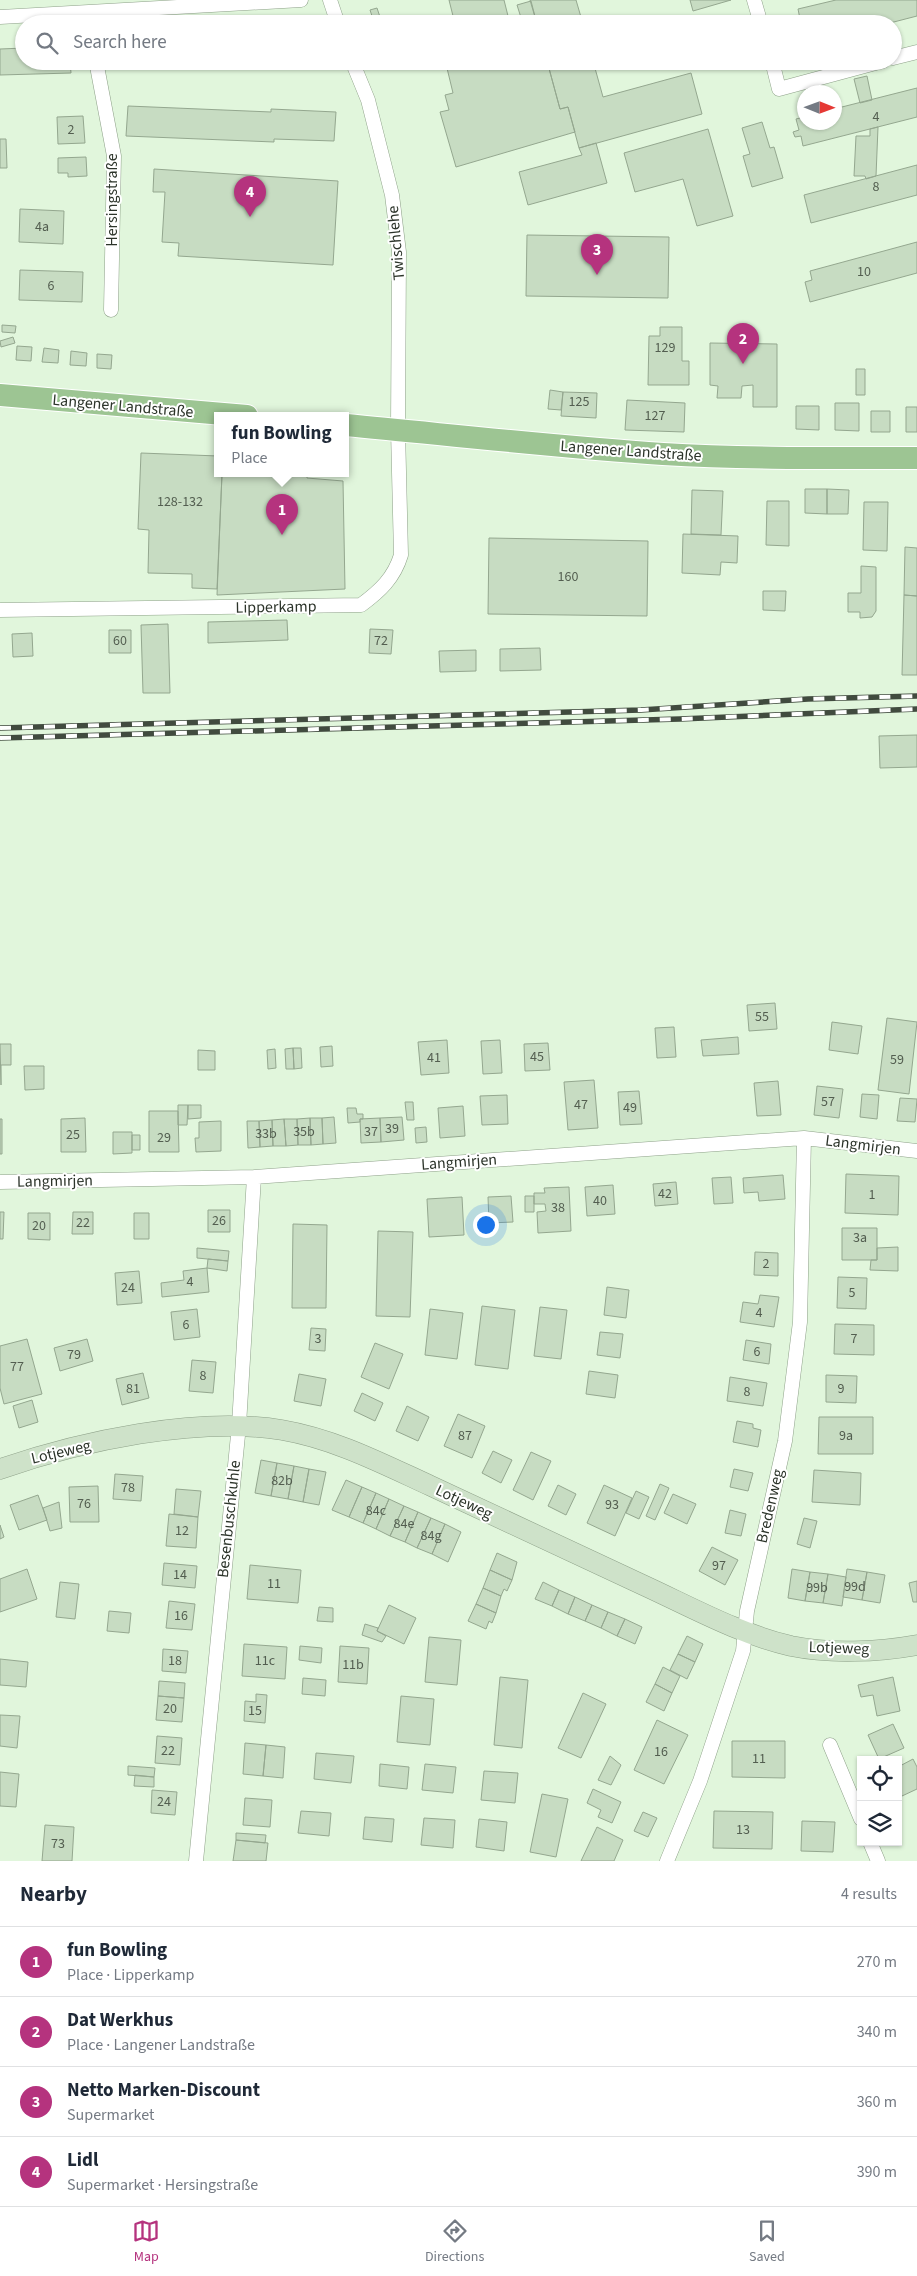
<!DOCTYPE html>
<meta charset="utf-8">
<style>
:root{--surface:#fff;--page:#f2f2f3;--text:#1f2937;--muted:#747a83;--line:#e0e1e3;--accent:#b5337e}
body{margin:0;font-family:"Source Sans 3",sans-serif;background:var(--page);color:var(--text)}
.controls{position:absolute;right:15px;bottom:15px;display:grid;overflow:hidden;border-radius:0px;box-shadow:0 1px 4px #0004}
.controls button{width:45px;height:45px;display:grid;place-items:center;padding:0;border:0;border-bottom:1px solid var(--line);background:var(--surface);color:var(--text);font:25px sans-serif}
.compass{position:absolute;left:797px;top:85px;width:45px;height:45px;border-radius:50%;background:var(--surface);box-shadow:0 1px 4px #0004;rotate:91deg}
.you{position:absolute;left:485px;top:1224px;width:18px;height:18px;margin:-12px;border:4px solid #fff;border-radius:50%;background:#1a73e8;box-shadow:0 0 0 8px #1a73e833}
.badge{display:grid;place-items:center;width:32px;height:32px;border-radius:50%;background:var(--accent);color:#fff;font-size:16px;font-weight:700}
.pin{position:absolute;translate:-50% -41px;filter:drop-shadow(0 1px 2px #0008)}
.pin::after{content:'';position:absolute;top:26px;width:18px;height:15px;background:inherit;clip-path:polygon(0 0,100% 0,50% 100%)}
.popup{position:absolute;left:214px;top:412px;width:135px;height:65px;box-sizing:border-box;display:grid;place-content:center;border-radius:0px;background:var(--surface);filter:drop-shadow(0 1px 4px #0005);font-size:16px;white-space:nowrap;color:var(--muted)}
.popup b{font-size:19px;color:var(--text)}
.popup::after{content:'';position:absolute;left:50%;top:100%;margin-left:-10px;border:10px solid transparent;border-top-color:var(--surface)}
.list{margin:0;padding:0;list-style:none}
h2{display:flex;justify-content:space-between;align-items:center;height:65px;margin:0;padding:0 20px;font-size:21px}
h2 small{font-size:16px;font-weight:400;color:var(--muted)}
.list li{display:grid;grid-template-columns:32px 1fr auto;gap:15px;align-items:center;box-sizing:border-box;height:70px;padding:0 20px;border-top:1px solid var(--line)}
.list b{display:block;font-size:19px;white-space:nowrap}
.list p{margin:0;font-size:16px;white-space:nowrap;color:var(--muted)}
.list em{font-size:16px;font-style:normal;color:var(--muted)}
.icon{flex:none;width:28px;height:28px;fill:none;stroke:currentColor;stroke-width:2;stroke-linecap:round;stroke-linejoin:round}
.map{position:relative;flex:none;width:917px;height:1861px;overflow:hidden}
.search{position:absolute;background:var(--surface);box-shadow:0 1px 4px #0004;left:15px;right:15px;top:15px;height:55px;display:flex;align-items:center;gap:12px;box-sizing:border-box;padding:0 18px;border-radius:28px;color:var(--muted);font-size:19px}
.sheet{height:345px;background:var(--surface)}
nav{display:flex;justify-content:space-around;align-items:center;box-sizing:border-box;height:70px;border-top:1px solid var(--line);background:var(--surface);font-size:14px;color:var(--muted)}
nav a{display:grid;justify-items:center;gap:2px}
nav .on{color:var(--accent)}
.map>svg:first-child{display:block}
.building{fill:#c7dcc2;stroke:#94a78f}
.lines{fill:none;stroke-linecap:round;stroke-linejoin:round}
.street-casing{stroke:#8ea189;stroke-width:15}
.secondary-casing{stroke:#8ea189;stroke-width:21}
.primary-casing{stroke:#fff;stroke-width:24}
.street{stroke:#fff;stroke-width:14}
.secondary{stroke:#cee2c9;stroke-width:20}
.primary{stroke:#9dc593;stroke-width:22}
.rail-casing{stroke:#414b3f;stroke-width:5.5}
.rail{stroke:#fff;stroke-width:4;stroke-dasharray:11;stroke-linecap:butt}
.labels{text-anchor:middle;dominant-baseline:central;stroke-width:4;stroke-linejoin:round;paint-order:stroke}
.number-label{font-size:14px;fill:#535e50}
.street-label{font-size:16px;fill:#2c342a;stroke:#fff}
</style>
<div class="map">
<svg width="917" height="1861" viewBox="0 0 917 1861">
<rect width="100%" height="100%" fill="#e1f6dc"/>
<path class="building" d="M449 0H504L510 24H455Z
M530 0H576L583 24H537Z
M690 0H731L693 11Z
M836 0H917V16L886 24H801L798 9Z
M531 1 537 24H523L517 5Z
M377 8 381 20 374 22 370 10Z
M24 48V61H70L71 73 0 75V49Z
M458 61H547L560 109 568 107 575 132 456 167 440 112 449 110 445 95 453 93 446 64Z
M547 61H593L603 97 691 73 702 114 579 148 568 107 560 109Z
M867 76 872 100 860 103 854 79Z
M917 88V117L803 146 801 136 795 137 793 132 799 130 796 119 804 117V122H834V109Z
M128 106 271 112V109L336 112 334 141 274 139V142L126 136Z
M83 116 85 143 58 144 57 117Z
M762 122 770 148 774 147 783 178 752 187 743 156 750 154 742 128Z
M878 127 876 176 866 179 865 176H854L856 136H870V129Z
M708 129 733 216 697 226 683 179 635 192 624 153Z
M0 139H6L7 168H0Z
M596 143 607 183 528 205 519 172 582 155 579 148Z
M86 157 87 176 68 177V173H58V158Z
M917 165V195L811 223 804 195Z
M154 169 338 181 333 265 178 256 179 243 162 242 165 192H153Z
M20 209 64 211 63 244 19 242Z
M527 235 669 237 668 298 526 296Z
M917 242V273L810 302 805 282 812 280 810 271Z
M20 270 83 272 82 302 19 300Z
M2 325 16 326 15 333 2 332Z
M660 327H682V361H689V385H648L649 336H660Z
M13 337 15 343 1 347 0 341Z
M710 343 777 344V407H753V385L742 386 741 398H717L718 386 710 385Z
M17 346 32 347 31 361 16 360Z
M44 348 59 350 58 363 42 362Z
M71 351 87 353 86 366 70 365Z
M97 354 112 355 111 369 97 368Z
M856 369H865V395H856Z
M550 390 563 392 561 410 548 409Z
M563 392 597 393 596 418 561 416Z
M627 400 685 403 684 432 625 430Z
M835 403H859V431L835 430Z
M796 406H819V430L796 429Z
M906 407H917V432H906Z
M871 411H890V432H871Z
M141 453 218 456V474H222L217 589 192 588V574L148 573 149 530 138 529Z
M222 474H307V478L343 481 345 589 217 595Z
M805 489H827V514L805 513Z
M827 489 849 490 848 514H827Z
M692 490 723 491 721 535 691 534Z
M767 501H789V546L766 545Z
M864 502H888L887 551 863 550Z
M683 534 738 536 737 563 721 562 720 575 682 573Z
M489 538 648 541 647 616 488 614Z
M905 547 917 548V596L904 595Z
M861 566 876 567V611L872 617 860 618V612H848V593H861Z
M763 591H786L785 611 763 610Z
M904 595 917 596V675H902Z
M287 620 288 640 208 643V622Z
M168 624 170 693H143L141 625Z
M370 629 393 630 391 654 369 653Z
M109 630H131V653H109Z
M32 633 33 656 13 657 12 634Z
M540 648 541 670 500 671V649Z
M476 650V671L440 672 439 651Z
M917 735V767L880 768 879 736Z
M775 1003 777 1029 749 1031 747 1005Z
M887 1018 917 1022 909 1094 878 1090Z
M832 1022 862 1026 858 1054 829 1050Z
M674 1027 676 1057 657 1058 655 1028Z
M738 1037 739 1054 703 1056 701 1040Z
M447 1040 449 1073 421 1075 418 1042Z
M500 1040 502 1073 483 1074 481 1041Z
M548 1043 550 1070 525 1071 524 1044Z
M0 1044H11V1065H1V1085Z
M332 1046 333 1066 321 1067 320 1047Z
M293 1048 294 1069H286L285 1049Z
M293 1048H301L302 1068 294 1069Z
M275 1049 276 1068 268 1069 267 1050Z
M198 1050 215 1051V1070H198Z
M24 1066H44V1089L25 1090Z
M594 1080 598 1128 568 1130 564 1082Z
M778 1081 781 1115 757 1116 754 1083Z
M817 1086 843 1089 839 1118 814 1115Z
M639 1091 642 1124 620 1125 618 1092Z
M862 1094 879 1095 877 1119 860 1117Z
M507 1095 508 1124 482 1125 480 1096Z
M900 1098 917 1099 915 1122 897 1121Z
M405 1102H413L414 1120H407Z
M178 1105H188L187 1125H178Z
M188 1105H201V1118L188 1119Z
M463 1106 465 1136 440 1138 438 1108Z
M347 1108H356L357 1114H363V1119H360V1122L348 1123Z
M149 1111H178L179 1152H149Z
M334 1117 336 1143 323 1144 322 1118Z
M402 1117 404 1140 381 1142 380 1118Z
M85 1118 86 1152H61V1119Z
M310 1118 311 1145H298L297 1119Z
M310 1118H322L323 1144 311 1145Z
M380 1118 381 1142 361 1143 360 1119Z
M0 1119H2V1154H0Z
M284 1119H297L298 1145 286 1146Z
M284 1119 286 1146H273L272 1120Z
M272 1120 273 1146 260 1147 259 1121Z
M221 1121V1151L196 1152 195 1138H199V1122Z
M247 1121H259L260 1147 248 1148Z
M426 1127 427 1142 416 1143 415 1128Z
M113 1132H132V1153L113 1154Z
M132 1135H140V1150H132Z
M846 1174 899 1176 898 1215 845 1213Z
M783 1175 785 1199 759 1201 758 1192 744 1193 743 1178Z
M731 1177 733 1203 714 1204 712 1178Z
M676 1182 678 1204 655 1206 653 1184Z
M613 1185 615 1214 587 1216 585 1187Z
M569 1187 571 1231 538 1233 537 1212 546 1211 545 1204H534V1193H545L544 1188Z
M511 1196 513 1222 489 1223 488 1197Z
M525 1196H534V1212H525Z
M462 1197 464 1235 429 1237 427 1199Z
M208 1210H230V1232H208Z
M0 1212H4L3 1239H0Z
M73 1212H93V1234H72Z
M28 1213H50V1240L28 1239Z
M134 1213H149V1239H134Z
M293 1224 327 1225 326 1308H292Z
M842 1228H877V1260H842Z
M378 1231 413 1232 410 1317 376 1316Z
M898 1247V1271L870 1270 871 1260H877V1248Z
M197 1248 229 1251 228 1261 197 1258Z
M755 1252 778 1253V1276L754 1275Z
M208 1259 228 1261 227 1271 207 1268Z
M207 1268 209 1292 162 1297 161 1283 184 1280 183 1271Z
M139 1271 142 1303 117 1305 115 1273Z
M838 1277 867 1278 866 1309 837 1308Z
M607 1287 629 1290 626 1318 604 1315Z
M760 1295 779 1297 774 1327 740 1322 743 1302 758 1304Z
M482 1306 515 1310 508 1369 475 1365Z
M540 1307 567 1310 561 1359 534 1356Z
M197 1309 200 1337 174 1340 171 1312Z
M430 1309 463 1313 457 1359 425 1355Z
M835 1324 874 1325V1355L834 1354Z
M311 1328 326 1329 325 1351 309 1350Z
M600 1332 623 1334 620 1358 597 1355Z
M27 1339 42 1394 4 1404 0 1388V1346Z
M87 1339 93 1361 60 1371 54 1348Z
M746 1340 771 1344 769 1364 743 1360Z
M375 1343 403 1354 389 1389 361 1377Z
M192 1360 216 1362 213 1393 189 1391Z
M589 1371 618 1375 615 1398 586 1394Z
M143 1373 149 1398 122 1405 116 1379Z
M299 1374 326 1379 321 1406 294 1401Z
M826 1375 857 1376 856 1403 826 1402Z
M730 1377 767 1383 763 1406 727 1401Z
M362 1393 383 1403 375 1421 354 1411Z
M32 1400 38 1422 19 1428 13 1406Z
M407 1406 429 1417 418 1441 396 1431Z
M458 1414 485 1426 472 1458 444 1446Z
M819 1417H873V1454H818Z
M737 1421 753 1424V1428L761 1430 758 1447 733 1442Z
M493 1451 512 1460 501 1483 482 1473Z
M531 1452 551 1461 533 1500 513 1490Z
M261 1460 277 1463 271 1496 255 1493Z
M277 1463 294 1466 288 1499 271 1496Z
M294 1466 309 1469 303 1502 288 1499Z
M309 1469 326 1472 319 1505 303 1502Z
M734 1469 753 1473 748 1491 730 1487Z
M814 1470 861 1473 860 1505 812 1502Z
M115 1474 143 1476 141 1501 113 1499Z
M346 1480 362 1487 349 1517 332 1510Z
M660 1484 669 1488 655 1520 646 1516Z
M558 1485 576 1494 566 1515 548 1506Z
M604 1485 632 1498 615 1536 587 1523Z
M98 1486 99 1522H70L69 1487Z
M362 1487 376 1493 363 1523 349 1517Z
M176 1489 201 1491 198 1517 174 1514Z
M636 1491 649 1497 639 1519 626 1513Z
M376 1493 389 1499 376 1529 363 1523Z
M673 1494 696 1504 687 1524 664 1513Z
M38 1495 47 1520 19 1530 10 1505Z
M389 1499 404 1506 390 1536 376 1529Z
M59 1502 62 1528 50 1531 43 1508Z
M404 1506 418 1512 405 1542 390 1536Z
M730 1510 746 1514 741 1536 725 1533Z
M418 1512 431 1518 417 1548 405 1542Z
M169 1514 198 1517 196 1548 166 1546Z
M431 1518 445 1524 432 1554 417 1548Z
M804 1518 817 1521 810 1548 797 1544Z
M445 1524 461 1532 448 1562 432 1554Z
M0 1525 4 1537 0 1539Z
M712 1547 738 1560 725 1585 699 1571Z
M497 1553 517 1562 512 1580 490 1570Z
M164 1563 197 1566 195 1588 162 1585Z
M250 1565 301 1570 298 1603 247 1599Z
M27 1569 37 1599 0 1612V1579Z
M792 1569 810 1572 805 1601 788 1598Z
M847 1569 867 1572 862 1600 843 1597Z
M490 1570 512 1580 507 1591 504 1589 501 1596 483 1588Z
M810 1572 828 1574 823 1603 805 1601Z
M867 1572 885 1575 880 1603 862 1600Z
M828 1574 846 1577 842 1606 823 1603Z
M917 1581V1602H913L909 1583Z
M60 1582 79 1584 75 1619 56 1617Z
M543 1582 559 1590 552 1606 535 1599Z
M483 1588 501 1596 496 1613 476 1604Z
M559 1590 575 1597 568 1614 552 1606Z
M575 1597 592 1605 585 1621 568 1614Z
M169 1601 195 1604 192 1630 166 1628Z
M476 1604 496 1613 492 1623 489 1621 486 1629 468 1621Z
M389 1605 416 1618 404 1644 377 1631Z
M592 1605 608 1612 601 1628 585 1621Z
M319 1607 333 1608V1622L317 1621Z
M109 1611 131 1613 129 1633 107 1631Z
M608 1612 625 1619 617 1636 601 1628Z
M625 1619 642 1627 635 1644 617 1636Z
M365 1624 378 1628 377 1631 386 1636 382 1642 362 1635Z
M687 1636 703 1644 695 1662 678 1654Z
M429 1637 461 1640 457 1685 425 1682Z
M244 1644 287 1647 285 1679 242 1676Z
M300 1646 322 1648 321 1663 299 1660Z
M340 1646 369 1648 367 1684 338 1682Z
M163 1649 188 1651 186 1673 162 1671Z
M678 1654 695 1662 687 1679 670 1670Z
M0 1659 28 1662 26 1687 0 1685Z
M663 1667 680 1676 672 1693 655 1684Z
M500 1677 528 1680 522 1748 494 1745Z
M893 1677 900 1711 877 1716 873 1695 861 1697 858 1685Z
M303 1678 326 1680 325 1696 302 1694Z
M159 1681 185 1683 184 1698 158 1696Z
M655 1684 672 1693 664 1711 646 1702Z
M583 1693 606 1704 581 1758 558 1748Z
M256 1694 267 1695 265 1723 244 1721 245 1701 256 1702Z
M158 1696 184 1698 182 1722 156 1720Z
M401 1696 434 1699 430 1745 397 1742Z
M0 1715 20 1716 17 1748 0 1746Z
M657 1720 688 1735 664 1784 634 1770Z
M893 1724 904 1748 879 1759 868 1735Z
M157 1736 182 1738 180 1765 155 1763Z
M732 1741H785V1778L732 1777Z
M245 1743 266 1745 263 1776 243 1774Z
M266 1745 285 1747 283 1778 263 1776Z
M316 1753 354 1756 351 1783 314 1779Z
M610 1756 621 1765 611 1785 598 1780Z
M913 1759 917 1767V1789L902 1796 898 1790V1767Z
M380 1764 409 1767 407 1789 379 1786Z
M425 1764 456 1767 453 1793 422 1790Z
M128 1766 155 1768 154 1777 128 1775Z
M484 1771 518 1773 515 1803 481 1800Z
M0 1772 19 1774 16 1807 0 1806Z
M135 1775 154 1777V1787L134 1786Z
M593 1789 621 1802 612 1823 598 1817 601 1810 587 1803Z
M152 1790 177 1792 175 1815 151 1813Z
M542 1794 568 1799 556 1857 530 1852Z
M245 1798 272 1800 270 1827 243 1825Z
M301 1811 331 1813 329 1836 298 1833Z
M714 1811 773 1812 772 1849 713 1848Z
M643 1812 657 1818 648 1837 634 1831Z
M365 1817 394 1819 392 1842 363 1839Z
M424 1818 455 1820 453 1848 421 1845Z
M479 1819 507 1822 504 1851 476 1847Z
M802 1821 835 1822 833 1852 801 1851Z
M45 1825 74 1827 72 1861H42Z
M597 1827 623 1840 614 1861H581Z
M236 1833 266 1835 265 1843 236 1840Z
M236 1840 268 1843 266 1861H233Z"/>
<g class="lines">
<g class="street-casing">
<path id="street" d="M330 0 338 24
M754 0 761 24
M0 17 301 0
M893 58 917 52
M96 61 114 156 111 310
M772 61 779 89 883 61
M0 610 361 605C380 591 394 578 401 555L398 430 399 252 392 195 368 100 352 61
M0 1182 254 1177 804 1138 917 1151
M830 1745 861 1819
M870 1842 878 1861
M196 1861 239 1425 254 1177
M667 1861 700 1781 743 1651 747 1611 785 1441 800 1322 804 1138"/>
</g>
<g class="secondary-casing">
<path id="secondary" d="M0 1469C81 1441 197 1416 282 1430 335 1439 383 1464 431 1486 502 1519 573 1552 643 1585 691 1607 739 1634 791 1646 830 1654 878 1652 917 1645"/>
</g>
<g class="primary-casing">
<path id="primary" d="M0 395 247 416
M346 425C452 435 557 447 663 454 748 459 832 458 917 458"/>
</g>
<use href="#street" class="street"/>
<use href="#secondary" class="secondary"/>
<use href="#primary" class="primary"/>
<g class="rail-casing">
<path id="rail" d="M0 728 641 710 808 699 917 696
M0 738 680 719 917 709"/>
</g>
<use href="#rail" class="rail"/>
</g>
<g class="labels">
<g class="number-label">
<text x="876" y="117">4</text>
<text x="71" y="130">2</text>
<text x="876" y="187">8</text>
<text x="42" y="227">4a</text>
<text x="864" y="272">10</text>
<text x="51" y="286">6</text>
<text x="665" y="348">129</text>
<text x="579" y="402">125</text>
<text x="655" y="416">127</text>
<text x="180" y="502">128-132</text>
<text x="568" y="577">160</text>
<text x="120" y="641">60</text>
<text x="381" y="641">72</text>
<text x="762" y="1017">55</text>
<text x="537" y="1057">45</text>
<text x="434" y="1058">41</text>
<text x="897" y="1060">59</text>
<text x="828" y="1102">57</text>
<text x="581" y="1105">47</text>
<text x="630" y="1108">49</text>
<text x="392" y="1129">39</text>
<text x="304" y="1132">35b</text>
<text x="371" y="1132">37</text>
<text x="266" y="1134">33b</text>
<text x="73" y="1135">25</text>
<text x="164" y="1138">29</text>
<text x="665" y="1194">42</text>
<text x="872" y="1195">1</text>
<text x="600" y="1201">40</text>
<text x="558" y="1208">38</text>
<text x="219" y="1221">26</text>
<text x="83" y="1223">22</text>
<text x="39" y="1226">20</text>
<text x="860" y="1238">3a</text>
<text x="766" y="1264">2</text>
<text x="190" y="1282">4</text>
<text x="128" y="1288">24</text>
<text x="852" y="1293">5</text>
<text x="759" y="1313">4</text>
<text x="186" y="1325">6</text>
<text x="318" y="1339">3</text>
<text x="854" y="1339">7</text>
<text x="757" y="1352">6</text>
<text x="74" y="1355">79</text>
<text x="17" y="1367">77</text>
<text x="203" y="1376">8</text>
<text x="133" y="1389">81</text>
<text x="841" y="1389">9</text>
<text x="747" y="1392">8</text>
<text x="465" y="1436">87</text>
<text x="846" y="1436">9a</text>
<text x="282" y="1481">82b</text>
<text x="128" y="1488">78</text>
<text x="84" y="1504">76</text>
<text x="612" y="1505">93</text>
<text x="376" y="1511">84c</text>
<text x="404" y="1524">84e</text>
<text x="182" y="1531">12</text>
<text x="431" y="1536">84g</text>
<text x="719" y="1566">97</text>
<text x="180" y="1575">14</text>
<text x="274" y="1584">11</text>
<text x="855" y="1587">99d</text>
<text x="817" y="1588">99b</text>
<text x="181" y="1616">16</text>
<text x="175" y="1661">18</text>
<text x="265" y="1661">11c</text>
<text x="353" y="1665">11b</text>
<text x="170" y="1709">20</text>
<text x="255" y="1711">15</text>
<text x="168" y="1751">22</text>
<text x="661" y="1752">16</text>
<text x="759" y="1759">11</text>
<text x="164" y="1802">24</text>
<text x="743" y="1830">13</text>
<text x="58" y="1844">73</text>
</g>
<g class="street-label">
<text transform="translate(112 200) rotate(-90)">Hersingstraße</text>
<text transform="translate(396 243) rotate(-95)">Twischlehe</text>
<text transform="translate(123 406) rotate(5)">Langener Landstraße</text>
<text transform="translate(631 451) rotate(4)">Langener Landstraße</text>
<text transform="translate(276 607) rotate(-1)">Lipperkamp</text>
<text transform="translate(863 1145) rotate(7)">Langmirjen</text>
<text transform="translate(459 1162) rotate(-4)">Langmirjen</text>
<text transform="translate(55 1181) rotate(-1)">Langmirjen</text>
<text transform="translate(61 1452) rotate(-13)">Lotjeweg</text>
<text transform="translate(464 1502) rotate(25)">Lotjeweg</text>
<text transform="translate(770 1506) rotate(-77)">Bredenweg</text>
<text transform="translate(229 1519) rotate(-84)">Besenbuschkuhle</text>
<text transform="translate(839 1648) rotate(2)">Lotjeweg</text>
</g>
</g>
</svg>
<div class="controls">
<button><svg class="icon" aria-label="locate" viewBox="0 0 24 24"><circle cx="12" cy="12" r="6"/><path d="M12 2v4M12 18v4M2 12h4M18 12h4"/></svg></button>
<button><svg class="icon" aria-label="layers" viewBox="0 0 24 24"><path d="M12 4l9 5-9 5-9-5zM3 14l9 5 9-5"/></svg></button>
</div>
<svg class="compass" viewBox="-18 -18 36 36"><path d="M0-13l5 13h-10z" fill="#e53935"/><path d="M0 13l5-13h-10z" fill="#747a83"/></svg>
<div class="you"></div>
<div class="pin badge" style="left:282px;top:535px">1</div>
<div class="popup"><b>fun Bowling</b>Place</div>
<div class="pin badge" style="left:743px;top:364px">2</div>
<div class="pin badge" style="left:597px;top:275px">3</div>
<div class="pin badge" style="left:250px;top:217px">4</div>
<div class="search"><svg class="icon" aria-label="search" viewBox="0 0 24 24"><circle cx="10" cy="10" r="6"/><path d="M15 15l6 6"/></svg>Search here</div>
</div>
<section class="sheet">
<h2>Nearby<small>4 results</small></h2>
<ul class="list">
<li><span class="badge">1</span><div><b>fun Bowling</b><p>Place · Lipperkamp</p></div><em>270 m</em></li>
<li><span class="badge">2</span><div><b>Dat Werkhus</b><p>Place · Langener Landstraße</p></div><em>340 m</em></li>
<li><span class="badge">3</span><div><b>Netto Marken-Discount</b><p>Supermarket</p></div><em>360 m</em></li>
<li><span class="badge">4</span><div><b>Lidl</b><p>Supermarket · Hersingstraße</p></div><em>390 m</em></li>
</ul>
</section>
<nav>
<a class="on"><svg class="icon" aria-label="map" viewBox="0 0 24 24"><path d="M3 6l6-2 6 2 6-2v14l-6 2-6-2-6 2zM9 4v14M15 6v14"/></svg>Map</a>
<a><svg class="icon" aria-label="directions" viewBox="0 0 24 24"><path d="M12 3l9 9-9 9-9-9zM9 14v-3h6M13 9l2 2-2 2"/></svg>Directions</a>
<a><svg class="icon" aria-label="saved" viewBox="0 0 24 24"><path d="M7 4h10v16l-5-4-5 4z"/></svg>Saved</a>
</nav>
